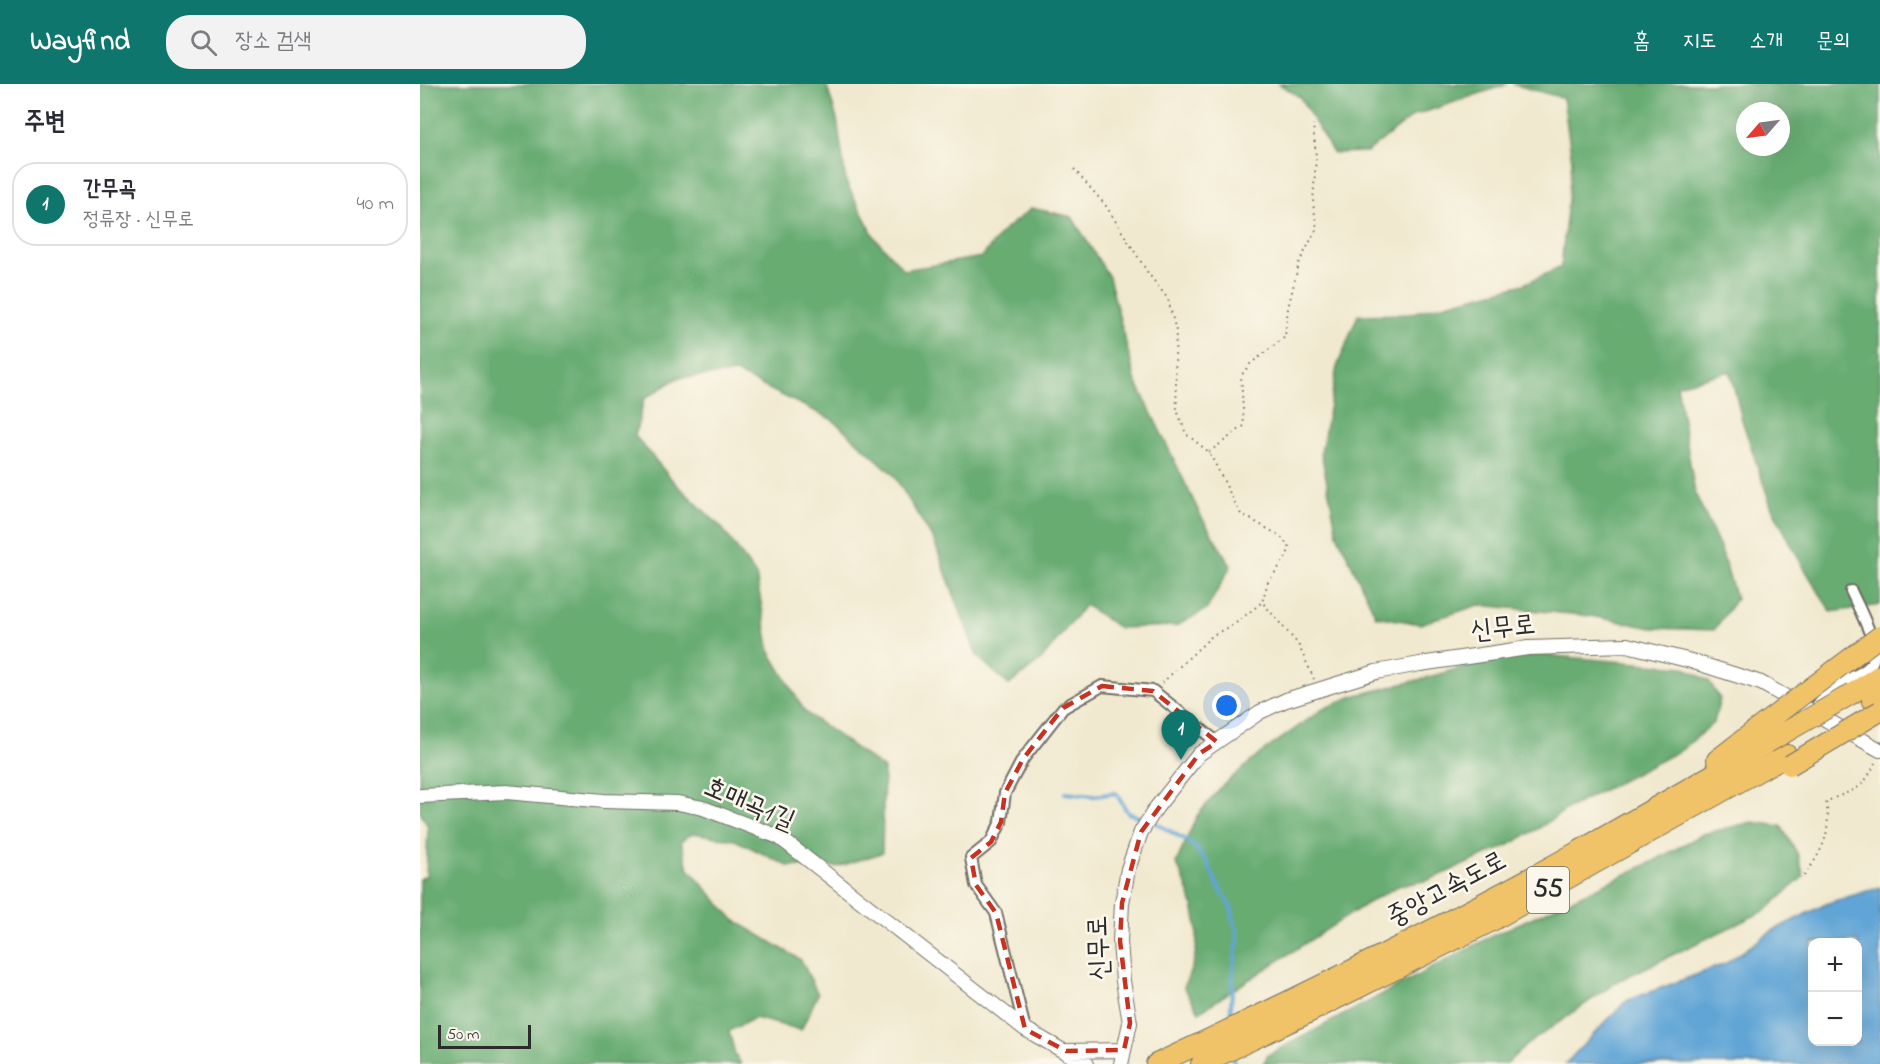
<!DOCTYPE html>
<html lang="ko">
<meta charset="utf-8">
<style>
:root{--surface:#fff;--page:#f2f2f3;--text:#2b2b33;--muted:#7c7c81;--line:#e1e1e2;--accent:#0f766e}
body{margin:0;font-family:"Indie Flower","Poor Story",sans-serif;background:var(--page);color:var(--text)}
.controls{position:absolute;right:18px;bottom:18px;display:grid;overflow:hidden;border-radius:12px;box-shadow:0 6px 24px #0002}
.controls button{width:54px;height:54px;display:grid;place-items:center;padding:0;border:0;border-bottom:2px solid var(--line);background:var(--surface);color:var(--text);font:30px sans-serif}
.compass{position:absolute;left:1316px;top:18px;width:54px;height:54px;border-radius:50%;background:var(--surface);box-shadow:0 6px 24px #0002;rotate:242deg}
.scale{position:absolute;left:18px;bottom:15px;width:93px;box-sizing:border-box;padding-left:6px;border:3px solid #2b2b2b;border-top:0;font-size:16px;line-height:21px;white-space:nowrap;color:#2b2b2b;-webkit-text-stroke:4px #fbf7ec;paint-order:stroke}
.you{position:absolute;left:807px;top:622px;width:21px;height:21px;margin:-15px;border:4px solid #fff;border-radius:50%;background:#1a73e8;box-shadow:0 0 0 9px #1a73e833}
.badge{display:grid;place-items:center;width:39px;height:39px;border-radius:50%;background:var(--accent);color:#fff;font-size:20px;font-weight:700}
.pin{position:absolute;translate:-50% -50px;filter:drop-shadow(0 2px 3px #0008)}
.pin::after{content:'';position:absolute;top:32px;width:21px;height:18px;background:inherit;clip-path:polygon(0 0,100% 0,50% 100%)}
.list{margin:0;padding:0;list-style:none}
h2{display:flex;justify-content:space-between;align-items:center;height:78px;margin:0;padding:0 24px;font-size:26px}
h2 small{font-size:20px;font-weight:400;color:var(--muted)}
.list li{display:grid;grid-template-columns:39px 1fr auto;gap:18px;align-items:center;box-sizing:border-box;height:84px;margin:0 12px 12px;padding:0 12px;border:2px solid var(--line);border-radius:24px}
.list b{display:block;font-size:22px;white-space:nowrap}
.list p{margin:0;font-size:20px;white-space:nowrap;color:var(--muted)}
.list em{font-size:20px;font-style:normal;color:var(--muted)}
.icon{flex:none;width:33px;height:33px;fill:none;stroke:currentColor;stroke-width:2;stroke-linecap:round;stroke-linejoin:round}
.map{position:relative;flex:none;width:1460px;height:980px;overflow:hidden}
header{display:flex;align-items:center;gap:36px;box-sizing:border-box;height:84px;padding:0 30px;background:var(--accent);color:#fff}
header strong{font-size:28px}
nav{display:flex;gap:33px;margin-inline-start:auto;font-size:21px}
.search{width:420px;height:54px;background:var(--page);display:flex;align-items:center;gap:15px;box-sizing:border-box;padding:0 21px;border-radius:24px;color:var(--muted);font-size:22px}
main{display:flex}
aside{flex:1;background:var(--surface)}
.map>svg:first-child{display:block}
.forest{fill:#68ac72;stroke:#4a6c4e;stroke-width:1.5;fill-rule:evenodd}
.water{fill:#60a5d6;stroke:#466880;stroke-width:1.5;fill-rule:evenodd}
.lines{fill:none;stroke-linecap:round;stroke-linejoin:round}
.stream{stroke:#60a5d6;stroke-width:4}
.minor-casing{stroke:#706e64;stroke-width:14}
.tertiary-casing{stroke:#706e64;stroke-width:16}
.motorway-casing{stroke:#706e64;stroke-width:22}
.path{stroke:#706e64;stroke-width:2;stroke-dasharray:1.5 4.5;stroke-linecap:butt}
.minor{stroke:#fff;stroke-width:10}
.tertiary{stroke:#fff;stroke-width:14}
.motorway{stroke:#f1c369;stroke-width:20}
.motorway-bridge-casing{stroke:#706e64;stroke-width:22;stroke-linecap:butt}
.motorway-bridge{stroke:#f1c369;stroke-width:20}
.marked{fill:none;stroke:#c8321e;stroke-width:4.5;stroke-dasharray:12 8;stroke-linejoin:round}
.labels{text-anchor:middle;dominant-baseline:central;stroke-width:5;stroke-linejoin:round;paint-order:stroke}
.shield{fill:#fbf7ec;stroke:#696865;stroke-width:1.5}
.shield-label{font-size:26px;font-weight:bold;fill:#2b2b2b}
.street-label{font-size:27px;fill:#2b2b2b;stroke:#fbf7ec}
</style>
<header>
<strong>Wayfind</strong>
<div class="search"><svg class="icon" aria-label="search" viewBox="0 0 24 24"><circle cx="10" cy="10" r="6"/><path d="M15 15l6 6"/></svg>장소 검색</div>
<nav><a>홈</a><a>지도</a><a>소개</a><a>문의</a></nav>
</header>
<main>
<aside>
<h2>주변<small></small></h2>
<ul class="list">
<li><span class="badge">1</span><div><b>간무곡</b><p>정류장 · 신무로</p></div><em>40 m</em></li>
</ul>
</aside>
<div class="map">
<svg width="1460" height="980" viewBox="0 0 1460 980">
<rect width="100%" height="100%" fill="#fbf7ec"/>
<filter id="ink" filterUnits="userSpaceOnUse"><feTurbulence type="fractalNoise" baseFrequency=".0167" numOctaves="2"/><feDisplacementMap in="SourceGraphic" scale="12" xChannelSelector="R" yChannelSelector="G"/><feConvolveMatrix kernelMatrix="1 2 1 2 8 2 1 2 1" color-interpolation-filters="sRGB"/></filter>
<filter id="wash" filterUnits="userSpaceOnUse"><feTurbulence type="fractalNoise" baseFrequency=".008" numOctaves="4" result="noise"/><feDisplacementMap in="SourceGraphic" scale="24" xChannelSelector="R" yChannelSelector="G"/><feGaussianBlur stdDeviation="1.35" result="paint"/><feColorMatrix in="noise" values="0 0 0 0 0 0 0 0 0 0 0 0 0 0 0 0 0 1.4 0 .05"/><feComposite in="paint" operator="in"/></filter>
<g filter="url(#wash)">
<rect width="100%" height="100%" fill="#f1e9cf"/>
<path class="forest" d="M0 0H406L417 35 426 98 455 154 484 186 562 173 583 147 612 124 652 133 689 193 715 295 781 432 811 482 787 525 756 542 699 544 665 521 621 576 589 601 557 572 514 457 473 390 413 336 316 289 257 294 224 315 215 352 254 398 302 444 336 491 350 568 385 628 464 685 462 769 417 783 368 782 315 756 273 749 261 757 268 784 314 836 381 876 398 910 381 946 335 934 309 947 315 970 321 980H0V795L6 792 8 743 0 728Z
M859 0H1088L993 32 947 68 913 69 880 13Z
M1092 0H1460V521L1411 528 1381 479 1351 422 1322 336 1310 287 1257 301 1275 409 1300 463 1316 515 1294 546 1232 544 1171 532 1059 521 1000 540 956 532 917 450 901 368 917 283 938 231 988 230 1104 200 1141 183 1152 77 1143 14ZM1325 27H1361V63H1325Z
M1122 571 1264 583 1289 597 1300 615 1294 638 1263 665 1147 725 1119 744 1087 762 1009 796 978 802 946 820 779 928 764 903C767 894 772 885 774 876 783 843 771 808 756 779L777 732 802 702 841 669 903 625 933 612 1002 595 1075 574Z
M1332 738 1361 742 1377 769 1384 792 1346 826 1200 896 1105 962 1086 980H843L848 971 1070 853 1234 777 1283 750Z"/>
<path class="water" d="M1460 803V980H1145L1206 917 1305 880 1352 847 1408 819ZM1392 858H1438V958H1392Z"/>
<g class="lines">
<path class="stream" d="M645 709 674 712 696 709 708 729 725 735
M732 737 771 759 787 778 796 798 811 823 818 855 813 886 810 939
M813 970 814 980"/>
</g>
</g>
<g filter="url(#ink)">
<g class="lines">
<g class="minor-casing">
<path id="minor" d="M1393 628C1400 617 1406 607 1418 600 1433 591 1458 587 1454 564 1453 551 1437 520 1431 507
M605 945 576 829 556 801 551 774 571 758 581 738 585 709 603 675 643 624 682 602 733 607 797 658"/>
</g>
<g class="tertiary-casing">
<path id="tertiary" d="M0 712 86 708 184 717 258 719 283 724 359 753 605 945 666 980
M646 967 704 966
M701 980 710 939 703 897 700 857 702 819 708 785 721 748 736 724 779 670 840 628 866 616 956 588 1000 580 1108 564 1207 561 1271 577 1341 599 1460 666"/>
</g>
<g class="motorway-casing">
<path id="motorway" d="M1433 609 1460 591
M1452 617 1460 612
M1297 676 1333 648
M736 980C876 915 1015 847 1150 772 1216 735 1281 697 1347 659
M781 980 884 931 1072 837 1367 671"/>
</g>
<path class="path" d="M654 85 686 122 728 189 748 215 756 247 755 273 757 326 766 350 789 368 820 429 860 452 870 464 865 475 848 498 842 518 878 560 894 595
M789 368 824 342 821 292 830 280 865 253 868 224 879 179 897 144 893 119 896 73 893 40
M742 599 793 551 816 539 842 518
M1384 792C1402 767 1412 750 1406 718 1433 704 1441 710 1455 679"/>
<use href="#minor" class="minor"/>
<use href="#tertiary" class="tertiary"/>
<use href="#motorway" class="motorway"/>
<g class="motorway-bridge-casing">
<path id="motorway-bridge" d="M1333 648 1460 552
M1347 659 1433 609
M1370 681 1460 627"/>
</g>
<use href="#motorway-bridge" class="motorway-bridge"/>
</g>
</g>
<path class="marked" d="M682 602 733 607 797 658 779 670 721 748 702 819 700 857 710 939 704 966 646 967 605 945 576 829 556 801 551 774 571 758 581 738 585 709 603 675 643 624Z"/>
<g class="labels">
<rect class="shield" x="1107" y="783" width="42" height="46" rx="4.5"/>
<g class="shield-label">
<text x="1128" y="806">55</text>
</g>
<g class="street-label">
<text transform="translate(1083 545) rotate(-6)">신무로</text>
<text transform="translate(329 721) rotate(23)">호매곡1길</text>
<text transform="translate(1027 806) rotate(-28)">중앙고속도로</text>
<text transform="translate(680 864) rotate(-92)">신무로</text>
</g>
</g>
</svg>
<div class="controls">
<button>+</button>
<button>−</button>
</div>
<svg class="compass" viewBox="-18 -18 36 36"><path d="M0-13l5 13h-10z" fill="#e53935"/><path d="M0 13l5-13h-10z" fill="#7c7c81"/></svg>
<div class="scale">50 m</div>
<div class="you"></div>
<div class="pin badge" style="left:761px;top:676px">1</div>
</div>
</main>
